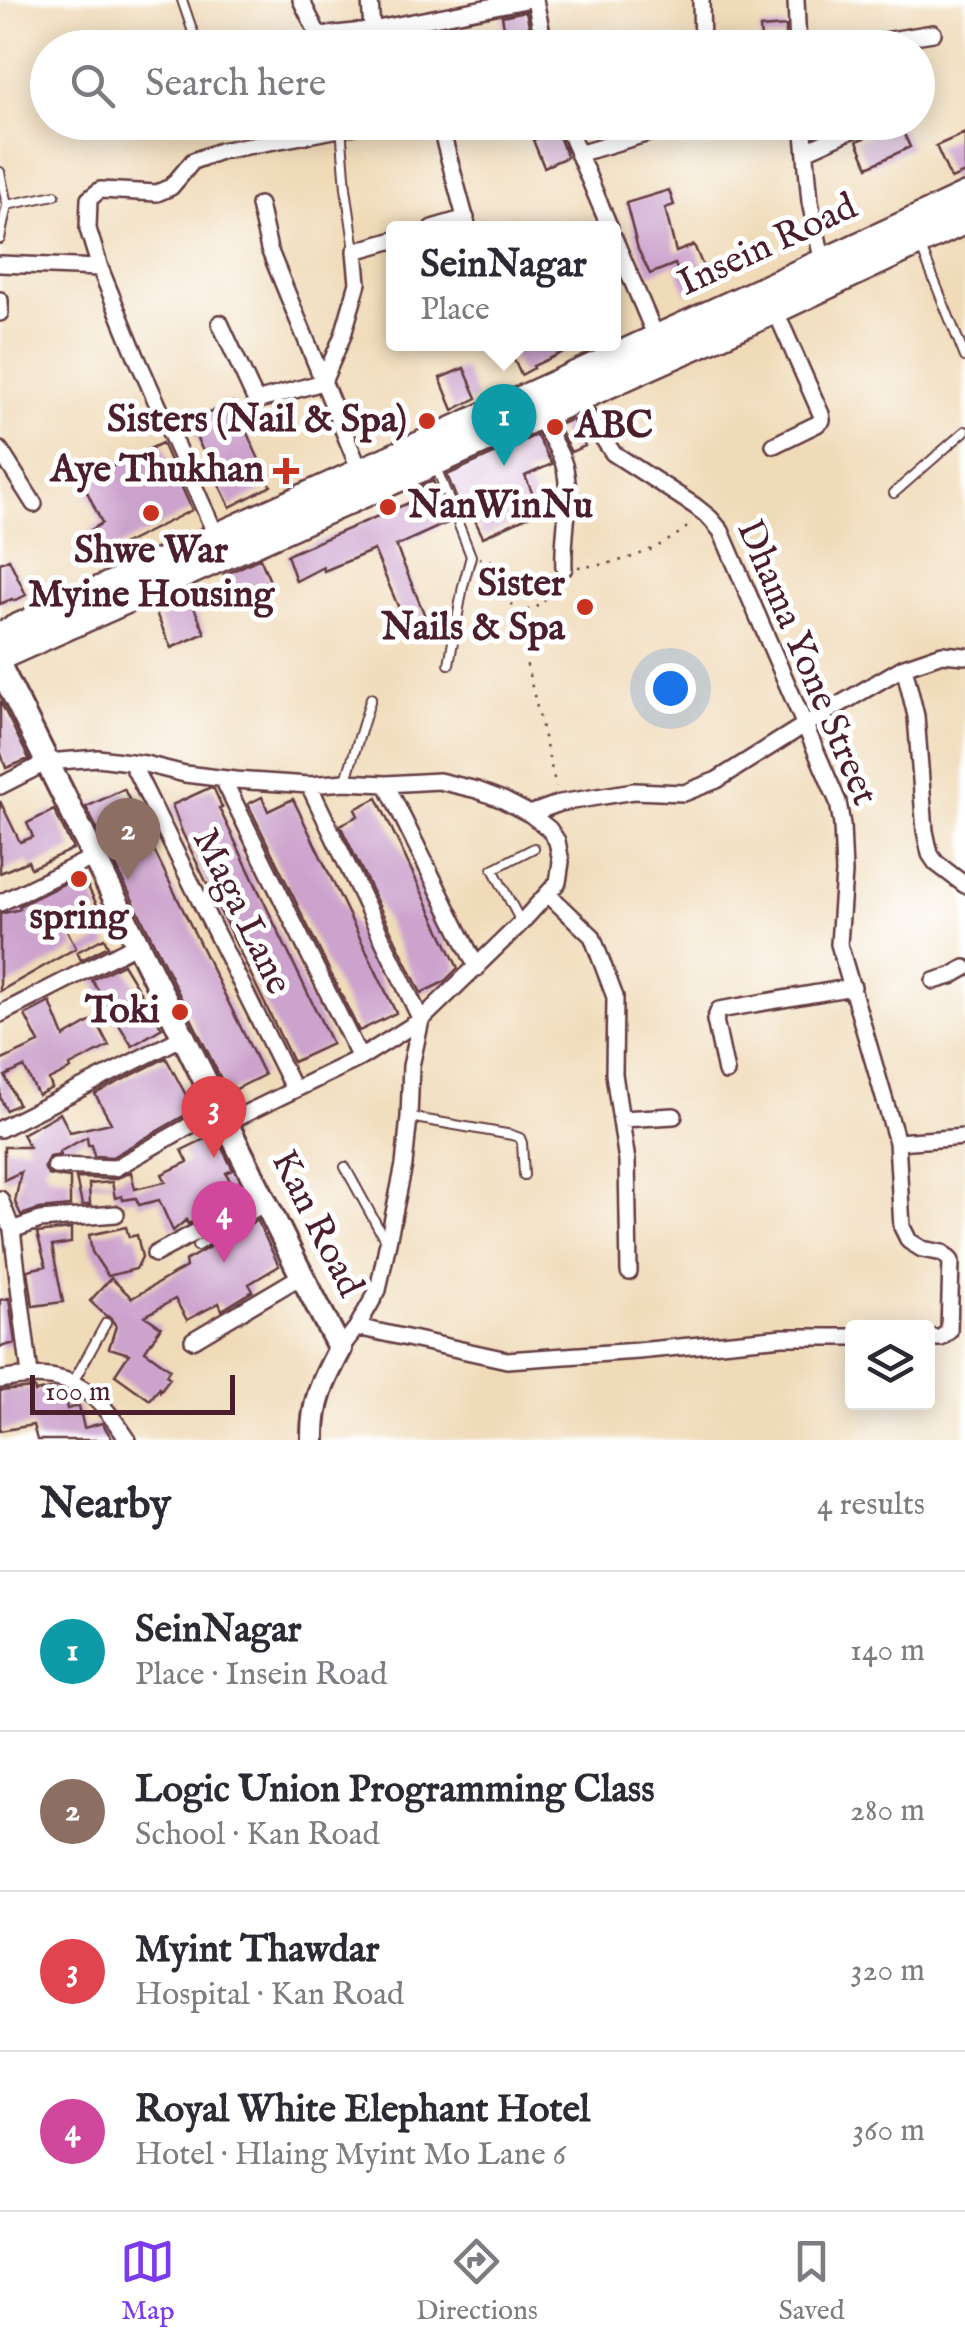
<!DOCTYPE html>
<meta charset="utf-8">
<style>
:root{--surface:#fff;--page:#f7f7f7;--text:#2b2b33;--muted:#7c7c81;--line:#e1e1e2;--accent:#7c3aed}
body{margin:0;font-family:"IM FELL English",serif;background:var(--page);color:var(--text)}
.controls{position:absolute;right:30px;bottom:30px;display:grid;overflow:hidden;border-radius:10px;box-shadow:0 5px 25px #0003}
.controls button{width:90px;height:90px;display:grid;place-items:center;padding:0;border:0;border-bottom:2px solid var(--line);background:var(--surface);color:var(--text);font:50px sans-serif}
.scale{position:absolute;left:30px;bottom:25px;width:205px;box-sizing:border-box;padding-left:10px;border:5px solid #4a1f2b;border-top:0;font-size:28px;line-height:35px;white-space:nowrap;color:#4a1f2b;-webkit-text-stroke:8px #fff;paint-order:stroke}
.you{position:absolute;left:670px;top:688px;width:35px;height:35px;margin:-25px;border:8px solid #fff;border-radius:50%;background:#1a73e8;box-shadow:0 0 0 15px #1a73e833}
.badge{display:grid;place-items:center;width:65px;height:65px;border-radius:50%;background:var(--accent);color:#fff;font-size:32px;font-weight:700}
.pin{position:absolute;translate:-50% -82px;filter:drop-shadow(0 2px 5px #0008)}
.pin::after{content:'';position:absolute;top:52px;width:35px;height:30px;background:inherit;clip-path:polygon(0 0,100% 0,50% 100%)}
.popup{position:absolute;left:386px;top:221px;width:235px;height:130px;box-sizing:border-box;display:grid;place-content:center;border-radius:10px;background:var(--surface);filter:drop-shadow(0 2px 8px #0005);font-size:32px;white-space:nowrap;color:var(--muted)}
.popup b{font-size:38px;color:var(--text)}
.popup::after{content:'';position:absolute;left:50%;top:100%;margin-left:-20px;border:20px solid transparent;border-top-color:var(--surface)}
.list{margin:0;padding:0;list-style:none}
h2{display:flex;justify-content:space-between;align-items:center;height:130px;margin:0;padding:0 40px;font-size:42px}
h2 small{font-size:32px;font-weight:400;color:var(--muted)}
.list li{display:grid;grid-template-columns:65px 1fr auto;gap:30px;align-items:center;box-sizing:border-box;height:160px;padding:0 40px;border-top:2px solid var(--line)}
.list b{display:block;font-size:38px;white-space:nowrap}
.list p{margin:0;font-size:32px;white-space:nowrap;color:var(--muted)}
.list em{font-size:32px;font-style:normal;color:var(--muted)}
.icon{flex:none;width:55px;height:55px;fill:none;stroke:currentColor;stroke-width:2;stroke-linecap:round;stroke-linejoin:round}
.map{position:relative;flex:none;width:965px;height:1440px;overflow:hidden}
.search{position:absolute;background:var(--surface);box-shadow:0 5px 25px #0003;left:30px;right:30px;top:30px;height:110px;display:flex;align-items:center;gap:25px;box-sizing:border-box;padding:0 35px;border-radius:55px;color:var(--muted);font-size:38px}
.sheet{height:770px;background:var(--surface)}
nav{display:flex;justify-content:space-around;align-items:center;box-sizing:border-box;height:140px;border-top:2px solid var(--line);background:var(--surface);font-size:28px;color:var(--muted)}
nav a{display:grid;justify-items:center;gap:5px}
nav .on{color:var(--accent)}
.map>svg:first-child{display:block}
.building{fill:#cca3cd}
.lines{fill:none;stroke-linecap:round;stroke-linejoin:round}
.lane-casing{stroke:#633b40;stroke-width:12}
.street-casing{stroke:#633b40;stroke-width:20}
.secondary-casing{stroke:#633b40;stroke-width:28}
.primary-casing{stroke:#633b40;stroke-width:30}
.path{stroke:#633b40;stroke-width:2.5;stroke-dasharray:2.5 8;stroke-linecap:butt}
.lane{stroke:#fff;stroke-width:8}
.street{stroke:#fff;stroke-width:15}
.secondary{stroke:#fff;stroke-width:22}
.primary{stroke:#fff;stroke-width:25}
.poi-dot{fill:#c8321e;stroke:#fff;stroke-width:4}
.labels{text-anchor:middle;dominant-baseline:central;stroke-width:10;stroke-linejoin:round;paint-order:stroke}
.street-label{font-size:38px;fill:#4a1f2b;stroke:#fff}
.poi-label{font-size:38px;font-weight:bold;fill:#4a1f2b;stroke:#fff;text-anchor:end}
</style>
<div class="map">
<svg width="965" height="1440" viewBox="0 0 965 1440">
<rect width="100%" height="100%" fill="#fff"/>
<filter id="ink" filterUnits="userSpaceOnUse"><feTurbulence type="fractalNoise" baseFrequency=".01" numOctaves="2"/><feDisplacementMap in="SourceGraphic" scale="20" xChannelSelector="R" yChannelSelector="G"/><feConvolveMatrix kernelMatrix="1 2 1 2 8 2 1 2 1" color-interpolation-filters="sRGB"/></filter>
<filter id="wash" filterUnits="userSpaceOnUse"><feTurbulence type="fractalNoise" baseFrequency=".0048" numOctaves="4" result="noise"/><feDisplacementMap in="SourceGraphic" scale="40" xChannelSelector="R" yChannelSelector="G"/><feGaussianBlur stdDeviation="2.25" result="paint"/><feColorMatrix in="noise" values="0 0 0 0 0 0 0 0 0 0 0 0 0 0 0 0 0 1.4 0 .05"/><feComposite in="paint" operator="in"/></filter>
<g filter="url(#wash)">
<rect width="100%" height="100%" fill="#f0dbb9"/>
<g id="blocks">
<path class="building" d="M526 11 532 40 507 44 502 16Z
M786 26V37L761 39 760 28Z
M899 123 910 147 868 167 857 141Z
M557 131 567 157 544 167 533 140Z
M965 133V173L951 179 936 146Z
M669 190 674 205 665 208 676 252 694 245 710 283 686 293 675 264 650 274 638 249 626 203Z
M507 344H581L533 366 534 368 521 375Z
M464 368 477 398 453 410 440 378Z
M233 402 271 486 230 507 189 422Z
M572 419 585 446 571 452 557 426Z
M536 435 552 464 525 476 540 511 483 537 471 512 463 515 447 475Z
M162 443 192 510 116 548 89 565 77 539 102 523 82 481Z
M433 481 449 522 396 546 425 616 406 625 374 550 324 571 323 567 296 581 287 555 420 498 416 489Z
M260 558 273 588 237 605 224 575Z
M9 559 26 595 14 601 12 599 0 604V563Z
M190 598 205 633 171 648 156 613Z
M0 701 29 759 6 768 0 751Z
M209 788 214 789 222 807 219 808 332 1044 293 1062 182 832 172 805Z
M124 789 139 820 101 837 86 807Z
M262 797 268 811 293 799 396 1013 359 1031 248 804Z
M377 798 458 968 444 982 421 993 340 825 358 816 355 809Z
M0 801 20 842 33 837 27 823 54 810 73 849 31 868 28 861 0 873Z
M147 836 264 1075 228 1093 110 854Z
M82 875 100 911 66 928 76 948 0 991V914L20 909 19 906Z
M104 938 108 946 81 960 77 952Z
M123 964 162 1028 132 1046 92 980Z
M50 1002 64 1037 95 1019 109 1046 70 1066 71 1069 49 1080 52 1088 38 1095 24 1067 5 1076 18 1104 6 1110 0 1097V1061L39 1043 25 1015Z
M166 1058 194 1110 112 1157 94 1156 92 1145H88L87 1137 59 1152 60 1155 49 1157 44 1167 48 1175 70 1178V1206L39 1209 21 1215 15 1202 21 1172 4 1180V1147H29L22 1134 60 1113 70 1132 111 1123 95 1094Z
M215 1134 233 1170 226 1173 238 1197 188 1224 186 1220 173 1231 159 1200 139 1205 136 1198 123 1200 122 1196 115 1198 112 1182 89 1184 90 1205H82L76 1178 115 1179 131 1172 135 1189 166 1182 162 1174 188 1162 182 1150Z
M257 1220 279 1266 249 1284 253 1291 222 1310 219 1303 187 1320 175 1299 145 1316 161 1327 145 1351 170 1369 166 1375 170 1378 160 1391 159 1388 150 1400 115 1375 129 1354 109 1348 116 1326 110 1317 106 1316 90 1301 111 1278 132 1298 186 1267 185 1261Z
M126 1227 129 1237 137 1235 142 1257 136 1269 108 1276 92 1252 89 1235Z
M71 1229V1243L52 1246 63 1302 33 1306 28 1270 46 1266 37 1233Z
M9 1298 15 1343 0 1347V1300Z
M34 1388 35 1392 49 1389 64 1392 67 1409 79 1406 84 1428 102 1423 113 1440H37L33 1425 0 1431V1391Z"/>
</g>
</g>
<g filter="url(#ink)">
<use href="#blocks" fill-opacity="0" stroke="#633b40" stroke-width="2.5"/>
<g class="lines">
<g class="lane-casing">
<path id="lane" d="M182 0 196 41
M341 127 346 188 355 251
M0 172 7 205 0 239
M7 205 55 195
M920 245 965 357
M436 467 471 556 463 586 449 664
M894 493 965 431
M346 780 371 698
M521 922 493 869 534 848
M409 1117 512 1135 520 1138 522 1143 524 1175
M345 1167 385 1240
M197 1246 263 1208
M73 1382 106 1323"/>
</g>
<g class="street-casing">
<path id="street" d="M301 0 319 36 322 48
M370 0 372 30
M535 0 545 48
M701 0 702 48
M796 0 798 48
M319 36 372 30 526 0
M840 48 933 33
M439 122 468 228
M565 122 610 228
M803 122 810 202 823 263
M806 151 870 122
M578 154 686 122
M259 205 269 249 362 476
M432 228 466 218
M614 238 659 344
M0 264 100 268
M0 300V313
M772 303 821 414 822 420 817 424 774 445
M220 323 256 401 323 382 343 335 358 283 355 251 394 240
M574 396 613 453 695 506 710 518 721 531 838 802 842 825 844 873 839 944 897 1142 902 1227 909 1241 922 1249 943 1253 951 1261 949 1331 941 1338H928
M538 416C546 431 559 448 564 465 573 497 562 534 564 568
M0 450 34 504
M216 535 136 356 100 268 88 229 89 199 100 190 157 193 171 187 193 161 220 151 377 122
M904 667 916 716 925 831 930 854 936 863 965 885
M131 762 294 1090
M223 779 360 1058
M386 784 477 968
M309 785 421 1020 411 1066 409 1117 404 1165 378 1290 357 1327 340 1349
M0 786 47 762 98 758 145 764 185 774 235 780 309 785 345 782 386 784 439 781 477 790 503 800 530 814 549 829 557 841 561 862 558 882 521 923 421 1020 360 1058 226 1123
M530 814 560 803 634 791 684 793 717 780 806 724 904 667 942 654 965 656
M548 894 592 936 615 997 614 1074 627 1161 629 1272
M0 903 94 857
M934 981 951 976 965 968
M0 1014 137 944
M726 1072 715 1020 719 1010 853 987
M622 1119 674 1116
M0 1129 183 1037
M897 1142 965 1137
M55 1166 115 1168 219 1109
M0 1199 12 1230 30 1375
M12 1230 40 1220 116 1214
M155 1254 262 1197
M357 1327 507 1360 638 1351 783 1337H852
M193 1340 301 1276
M0 1380C69 1368 91 1385 128 1440"/>
</g>
<g class="secondary-casing">
<path id="secondary" d="M0 667 296 1264 340 1349C323 1381 312 1403 313 1440"/>
</g>
<g class="primary-casing">
<path id="primary" d="M0 635C321 487 645 346 965 196
M0 657 776 310 965 221"/>
</g>
<path class="path" d="M479 558 497 562 504 570 556 787
M578 567C620 565 662 550 693 522
M517 614 544 604 545 579 552 575"/>
<use href="#lane" class="lane"/>
<use href="#street" class="street"/>
<use href="#secondary" class="secondary"/>
<use href="#primary" class="primary"/>
</g>
</g>
<g class="poi-dot">
<circle cx="427" cy="421" r="10"/>
<circle cx="555" cy="427" r="10"/>
<path d="M281 456h10v10h10v10h-10v10h-10v-10h-10v-10h10z"/>
<circle cx="388" cy="507" r="10"/>
<circle cx="151" cy="513" r="10"/>
<circle cx="585" cy="607" r="10"/>
<circle cx="79" cy="879" r="10"/>
<circle cx="180" cy="1012" r="10"/>
</g>
<g class="labels">
<g class="street-label">
<text transform="translate(768 246) rotate(-25)">Insein Road</text>
<text transform="translate(806 663) rotate(67)">Dhama Yone Street</text>
<text transform="translate(241 912) rotate(64)">Maga Lane</text>
<text transform="translate(316 1224) rotate(63)">Kan Road</text>
</g>
<g class="poi-label">
<text x="407" y="421">Sisters (Nail &amp; Spa)</text>
<text x="575" y="427" text-anchor="start">ABC</text>
<text x="264" y="471">Aye Thukhan</text>
<text x="408" y="507" text-anchor="start">NanWinNu</text>
<text x="151" y="552" text-anchor="middle">Shwe War<tspan x="151" dy="44">Myine Housing</tspan></text>
<text x="565" y="585">Sister<tspan x="565" dy="44">Nails &amp; Spa</tspan></text>
<text x="79" y="918" text-anchor="middle">spring</text>
<text x="160" y="1012">Toki</text>
</g>
</g>
</svg>
<div class="controls">
<button><svg class="icon" aria-label="layers" viewBox="0 0 24 24"><path d="M12 4l9 5-9 5-9-5zM3 14l9 5 9-5"/></svg></button>
</div>
<div class="scale">100 m</div>
<div class="you"></div>
<div class="pin badge" style="left:504px;top:466px;background:#0f9aa8">1</div>
<div class="popup"><b>SeinNagar</b>Place</div>
<div class="pin badge" style="left:128px;top:880px;background:#8d6e63">2</div>
<div class="pin badge" style="left:214px;top:1158px;background:#e0444e">3</div>
<div class="pin badge" style="left:224px;top:1263px;background:#d1479c">4</div>
<div class="search"><svg class="icon" aria-label="search" viewBox="0 0 24 24"><circle cx="10" cy="10" r="6"/><path d="M15 15l6 6"/></svg>Search here</div>
</div>
<section class="sheet">
<h2>Nearby<small>4 results</small></h2>
<ul class="list">
<li><span class="badge" style="background:#0f9aa8">1</span><div><b>SeinNagar</b><p>Place · Insein Road</p></div><em>140 m</em></li>
<li><span class="badge" style="background:#8d6e63">2</span><div><b>Logic Union Programming Class</b><p>School · Kan Road</p></div><em>280 m</em></li>
<li><span class="badge" style="background:#e0444e">3</span><div><b>Myint Thawdar</b><p>Hospital · Kan Road</p></div><em>320 m</em></li>
<li><span class="badge" style="background:#d1479c">4</span><div><b>Royal White Elephant Hotel</b><p>Hotel · Hlaing Myint Mo Lane 6</p></div><em>360 m</em></li>
</ul>
</section>
<nav>
<a class="on"><svg class="icon" aria-label="map" viewBox="0 0 24 24"><path d="M3 6l6-2 6 2 6-2v14l-6 2-6-2-6 2zM9 4v14M15 6v14"/></svg>Map</a>
<a><svg class="icon" aria-label="directions" viewBox="0 0 24 24"><path d="M12 3l9 9-9 9-9-9zM9 14v-3h6M13 9l2 2-2 2"/></svg>Directions</a>
<a><svg class="icon" aria-label="saved" viewBox="0 0 24 24"><path d="M7 4h10v16l-5-4-5 4z"/></svg>Saved</a>
</nav>
